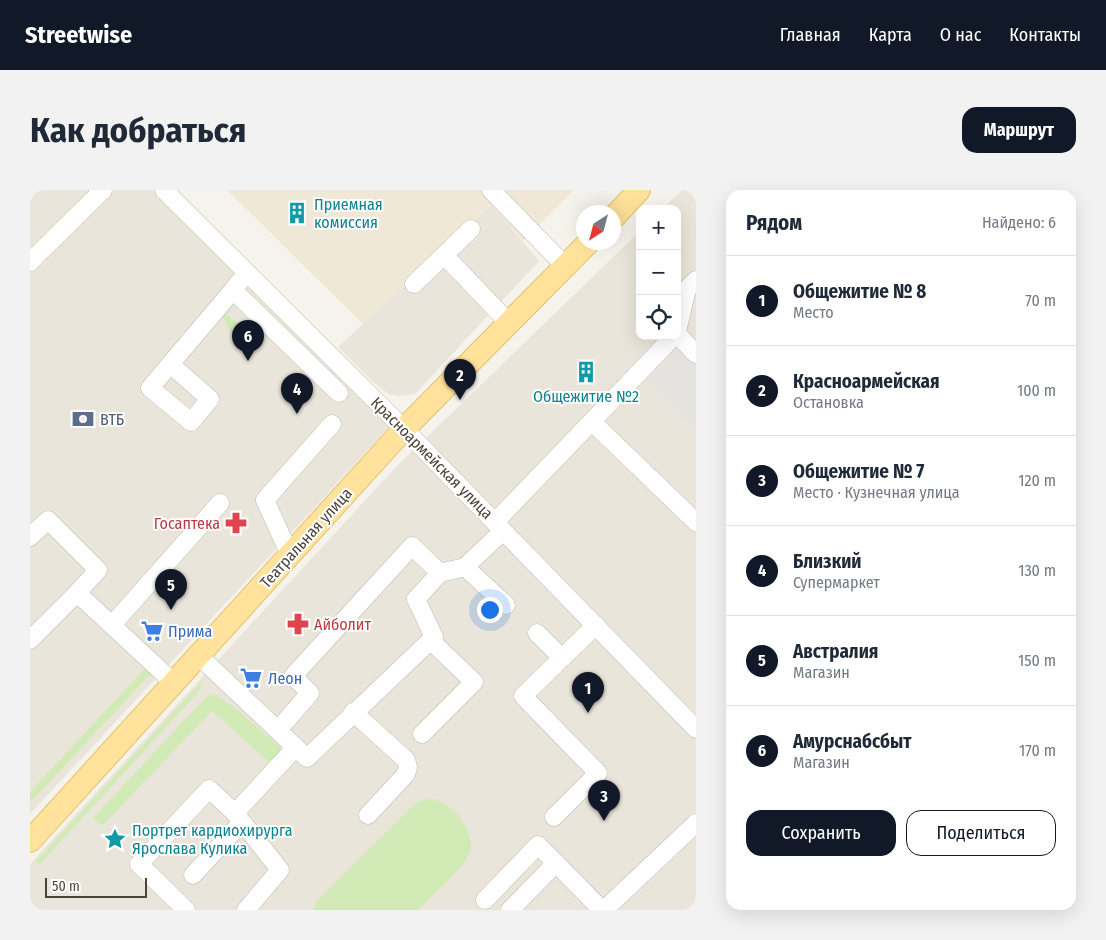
<!DOCTYPE html>
<html lang="ru">
<meta charset="utf-8">
<style>
:root{--surface:#fff;--page:#f2f2f3;--text:#1f2937;--muted:#747a83;--line:#e0e1e3;--accent:#111827}
body{margin:0;font-family:"Fira Sans Condensed",sans-serif;background:var(--page);color:var(--text)}
.controls{position:absolute;right:15px;top:15px;display:grid;overflow:hidden;border-radius:10px;box-shadow:0 5px 20px #0002}
.controls button{width:45px;height:45px;display:grid;place-items:center;padding:0;border:0;border-bottom:1px solid var(--line);background:var(--surface);color:var(--text);font:25px sans-serif}
.compass{position:absolute;left:546px;top:15px;width:45px;height:45px;border-radius:50%;background:var(--surface);box-shadow:0 5px 20px #0002;rotate:216deg}
.scale{position:absolute;left:15px;bottom:12px;width:102px;box-sizing:border-box;padding-left:5px;border:2px solid #4b4439;border-top:0;font-size:14px;line-height:18px;white-space:nowrap;color:#4b4439;-webkit-text-stroke:4px #fff;paint-order:stroke}
.you{position:absolute;left:459px;top:419px;width:18px;height:18px;margin:-12px;border:4px solid #fff;border-radius:50%;background:#1a73e8;box-shadow:0 0 0 8px #1a73e833}
.badge{display:grid;place-items:center;width:32px;height:32px;border-radius:50%;background:var(--accent);color:#fff;font-size:16px;font-weight:700}
.pin{position:absolute;translate:-50% -41px;filter:drop-shadow(0 1px 2px #0008)}
.pin::after{content:'';position:absolute;top:26px;width:18px;height:15px;background:inherit;clip-path:polygon(0 0,100% 0,50% 100%)}
.list{margin:0;padding:0;list-style:none}
h2{display:flex;justify-content:space-between;align-items:center;height:65px;margin:0;padding:0 20px;font-size:21px}
h2 small{font-size:16px;font-weight:400;color:var(--muted)}
.list li{display:grid;grid-template-columns:32px 1fr auto;gap:15px;align-items:center;box-sizing:border-box;height:90px;padding:0 20px;border-top:1px solid var(--line)}
.list b{display:block;font-size:19px;white-space:nowrap}
.list p{margin:0;font-size:16px;white-space:nowrap;color:var(--muted)}
.list em{font-size:16px;font-style:normal;color:var(--muted)}
.actions{display:flex;gap:10px;padding:15px 20px}
.actions a{flex:1;padding:11px 0;border:1px solid var(--accent);border-radius:15px;text-align:center;font-size:18px;color:var(--accent)}
.actions .main{background:var(--accent);color:#fff}
.icon{flex:none;width:28px;height:28px;fill:none;stroke:currentColor;stroke-width:2;stroke-linecap:round;stroke-linejoin:round}
.map{position:relative;flex:none;width:666px;height:720px;overflow:hidden;border-radius:15px}
header{display:flex;align-items:center;gap:30px;box-sizing:border-box;height:70px;padding:0 25px;background:var(--accent);color:#fff}
header strong{font-size:24px}
nav{display:flex;gap:28px;margin-inline-start:auto;font-size:18px}
.intro{display:flex;align-items:center;justify-content:space-between;box-sizing:border-box;height:120px;padding:0 30px}
h1{margin:0;font-size:35px}
.button{padding:12px 22px;border-radius:15px;background:var(--accent);color:#fff;font-size:18px;font-weight:700}
main{display:flex;gap:30px;padding:0 30px}
aside{flex:1;background:var(--surface);border-radius:15px;box-shadow:0 5px 20px #0002}
.map>svg:first-child{display:block}
.residential{fill:#eae5da}
.education{fill:#efe8d6}
.green{fill:#d2eab5}
.parking{fill:#e5e3e0}
.lines{fill:none;stroke-linecap:round;stroke-linejoin:round}
.minor-casing{stroke:#c2bbae;stroke-width:19}
.major-casing{stroke:#e6c16a;stroke-width:24}
.minor{stroke:#fff;stroke-width:18}
.major{stroke:#ffe39c;stroke-width:22}
.labels{text-anchor:middle;dominant-baseline:central;stroke-width:4;stroke-linejoin:round;paint-order:stroke}
.culture-label{font-size:16px;fill:#0d838f;stroke:#fff;text-anchor:start}
.service-label{font-size:16px;fill:#4e5e75;stroke:#fff;text-anchor:start}
.street-label{font-size:16px;fill:#4b4439;stroke:#fff}
.health-label{font-size:16px;fill:#be3a42;stroke:#fff;text-anchor:end}
.shop-label{font-size:16px;fill:#366cbe;stroke:#fff;text-anchor:start}
</style>
<header>
<strong>Streetwise</strong>
<nav><a>Главная</a><a>Карта</a><a>О нас</a><a>Контакты</a></nav>
</header>
<div class="intro"><h1>Как добраться</h1><a class="button">Маршрут</a></div>
<main>
<div class="map">
<svg width="666" height="720" viewBox="0 0 666 720">
<rect width="100%" height="100%" fill="#f6f3ec"/>
<path class="residential" d="M0 0H127L362 234 0 624Z
M652 0H666V720H0V674L365 278 610 41V146H647V19H632Z
M461 15 509 71 385 204 369 206 359 204 343 192 308 157Z"/>
<path class="education" d="M197 0H544L493 51 460 15 333 134Z"/>
<path class="green" d="M195 123 210 135 201 144 192 125Z
M118 475 124 480 0 613V602Z
M172 491 171 499 10 674 5 672Z
M184 504 210 522 250 557V563L242 575 182 521 72 636 63 628 177 506Z
M400 608C413 611 424 618 431 629 437 637 442 649 441 658 438 676 401 706 388 720H283L286 712 387 612Z"/>
<path class="parking" d="M652 159 666 174V242L618 191Z"/>
<g class="lines">
<g class="minor-casing">
<path id="minor" d="M134 0 374 239 666 539
M461 0 536 77
M414 65 480 134
M0 72 73 0
M210 91 203 100 309 203
M384 94 441 39
M647 141 657 99 666 90
M647 144 666 164
M140 174 180 209 161 232 120 198 203 100
M562 232 666 332
M465 332 644 146
M0 347 18 330 68 380 47 403 144 493
M260 365 235 310 302 234
M435 377 476 415
M82 435 190 313
M507 443 532 468
M0 450 47 403
M169 466 277 568 404 447 386 409 410 383 435 377 473 341
M323 522 376 570 378 577 376 584 338 625
M248 540 280 503 263 486 382 356 410 383
M392 544 444 492 401 451
M205 623 265 558
M524 627 568 583 493 506 566 435
M163 685 212 632
M455 710 508 655 572 720
M156 720 109 674 179 599 205 623 250 680 216 720
M480 720 526 673
M574 720 666 633"/>
</g>
<g class="major-casing">
<path id="major" d="M584 27 609 0
M0 651 374 239 559 52"/>
</g>
<use href="#minor" class="minor"/>
<use href="#major" class="major"/>
</g>
<defs>
<g id="building-bare" transform="scale(1.725)"><path d="M-4-6H4V6H1V3H-1V6H-4ZM-2.5-4.3h1.7v1.8h-1.7ZM.8-4.3h1.7v1.8H.8ZM-2.5-1h1.7V.8h-1.7ZM.8-1h1.7V.8H.8Z" fill="#0f9aa8" stroke="#fff" stroke-width="2.5" paint-order="stroke"/></g>
<g id="bank-bare" transform="scale(1.725)"><path d="M-6-4H6V4H-6ZM0-2.3a2.3 2.3 0 1 0 0 4.6a2.3 2.3 0 1 0 0-4.6Z" fill="#5c6f8a" stroke="#fff" stroke-width="2.5" paint-order="stroke"/></g>
<g id="pharmacy-bare" transform="scale(1.725)"><path d="M-2-6h4v4h4v4h-4v4h-4v-4h-4v-4h4Z" fill="#e0444e" stroke="#fff" stroke-width="2.5" paint-order="stroke"/></g>
<g id="supermarket-bare" transform="scale(1.725)"><path d="M-6-5.5h2.5l.6 2H6L4.5 2H-2.5L-4.4-4H-6ZM-1.5 3.2a1.3 1.3 0 1 0 .1 0ZM3 3.2a1.3 1.3 0 1 0 .1 0Z" fill="#3f7fe0" stroke="#fff" stroke-width="2.5" paint-order="stroke"/></g>
<g id="sight-bare" transform="scale(1.725)"><path d="M0-6L1.8-2.2L6-1.7L2.9 1.2L3.7 5.4L0 3.3L-3.7 5.4L-2.9 1.2L-6-1.7L-1.8-2.2Z" fill="#0f9aa8" stroke="#fff" stroke-width="2.5" paint-order="stroke"/></g>
</defs>
<g fill-rule="evenodd">
<use href="#building-bare" x="267" y="23"/>
<use href="#building-bare" x="556" y="182"/>
<use href="#bank-bare" x="53" y="229"/>
<use href="#pharmacy-bare" x="206" y="333"/>
<use href="#pharmacy-bare" x="268" y="434"/>
<use href="#supermarket-bare" x="122" y="441"/>
<use href="#supermarket-bare" x="221" y="488"/>
<use href="#sight-bare" x="85" y="649"/>
</g>
<g class="labels">
<g class="culture-label">
<text x="284" y="14">Приемная<tspan x="284" dy="18">комиссия</tspan></text>
<text x="556" y="206" text-anchor="middle">Общежитие №2</text>
<text x="102" y="640">Портрет кардиохирурга<tspan x="102" dy="18">Ярослава Кулика</tspan></text>
</g>
<g class="service-label">
<text x="70" y="229">ВТБ</text>
</g>
<g class="street-label">
<text transform="translate(402 268) rotate(45)">Красноармейская улица</text>
<text transform="translate(276 348) rotate(-48)">Театральная улица</text>
</g>
<g class="health-label">
<text x="190" y="333">Госаптека</text>
<text x="284" y="434" text-anchor="start">Айболит</text>
</g>
<g class="shop-label">
<text x="138" y="441">Прима</text>
<text x="238" y="488">Леон</text>
</g>
</g>
</svg>
<div class="controls">
<button>+</button>
<button>−</button>
<button><svg class="icon" aria-label="locate" viewBox="0 0 24 24"><circle cx="12" cy="12" r="6"/><path d="M12 2v4M12 18v4M2 12h4M18 12h4"/></svg></button>
</div>
<svg class="compass" viewBox="-18 -18 36 36"><path d="M0-13l5 13h-10z" fill="#e53935"/><path d="M0 13l5-13h-10z" fill="#747a83"/></svg>
<div class="scale">50 m</div>
<div class="you"></div>
<div class="pin badge" style="left:558px;top:523px">1</div>
<div class="pin badge" style="left:430px;top:210px">2</div>
<div class="pin badge" style="left:574px;top:631px">3</div>
<div class="pin badge" style="left:267px;top:224px">4</div>
<div class="pin badge" style="left:141px;top:420px">5</div>
<div class="pin badge" style="left:218px;top:171px">6</div>
</div>
<aside>
<h2>Рядом<small>Найдено: 6</small></h2>
<ul class="list">
<li><span class="badge">1</span><div><b>Общежитие № 8</b><p>Место</p></div><em>70 m</em></li>
<li><span class="badge">2</span><div><b>Красноармейская</b><p>Остановка</p></div><em>100 m</em></li>
<li><span class="badge">3</span><div><b>Общежитие № 7</b><p>Место · Кузнечная улица</p></div><em>120 m</em></li>
<li><span class="badge">4</span><div><b>Близкий</b><p>Супермаркет</p></div><em>130 m</em></li>
<li><span class="badge">5</span><div><b>Австралия</b><p>Магазин</p></div><em>150 m</em></li>
<li><span class="badge">6</span><div><b>Амурснабсбыт</b><p>Магазин</p></div><em>170 m</em></li>
</ul>
<div class="actions"><a class="main">Сохранить</a><a>Поделиться</a></div>
</aside>
</main>
